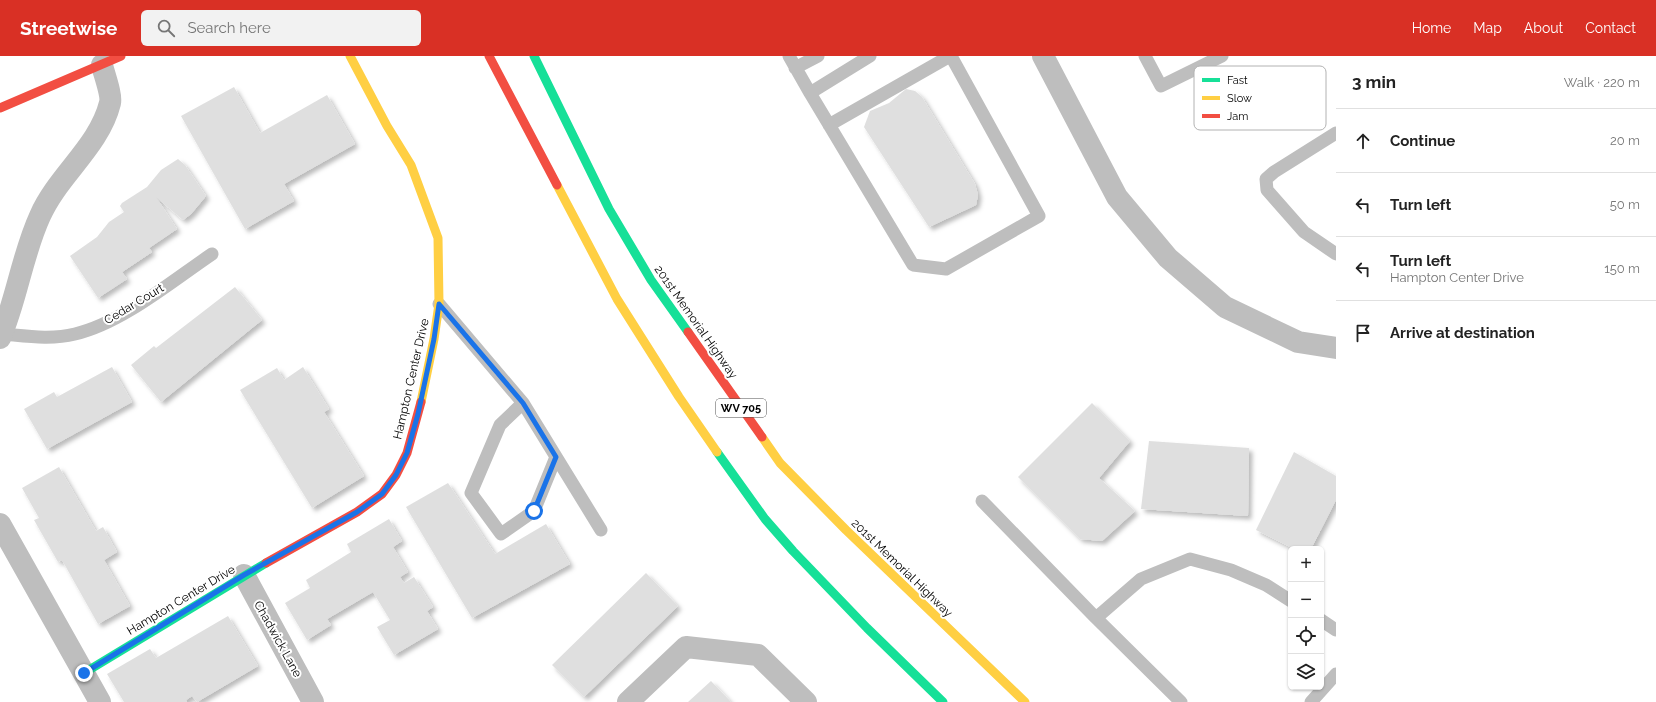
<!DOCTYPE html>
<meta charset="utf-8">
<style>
:root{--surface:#fff;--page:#f2f2f2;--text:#222;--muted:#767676;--line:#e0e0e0;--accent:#d93025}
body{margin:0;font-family:Raleway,sans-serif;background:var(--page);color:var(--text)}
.controls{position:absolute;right:12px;bottom:12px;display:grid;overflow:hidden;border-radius:6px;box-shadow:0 1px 3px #0004}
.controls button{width:36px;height:36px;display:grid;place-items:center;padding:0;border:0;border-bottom:1px solid var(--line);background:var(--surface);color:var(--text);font:20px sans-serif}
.stop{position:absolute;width:12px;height:12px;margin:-9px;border:3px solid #1a73e8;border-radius:50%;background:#fff}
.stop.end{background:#1a73e8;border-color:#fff;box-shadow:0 1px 4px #0008}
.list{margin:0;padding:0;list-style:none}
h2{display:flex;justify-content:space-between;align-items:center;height:52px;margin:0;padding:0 16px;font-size:17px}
h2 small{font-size:13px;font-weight:400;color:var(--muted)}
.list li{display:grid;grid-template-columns:26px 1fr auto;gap:12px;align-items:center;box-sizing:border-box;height:64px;padding:0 16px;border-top:1px solid var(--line)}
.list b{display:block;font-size:15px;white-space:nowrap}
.list p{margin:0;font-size:13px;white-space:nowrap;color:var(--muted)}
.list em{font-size:13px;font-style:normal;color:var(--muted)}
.icon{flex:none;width:22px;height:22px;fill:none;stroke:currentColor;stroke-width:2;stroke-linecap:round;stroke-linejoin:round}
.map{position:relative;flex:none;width:1336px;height:646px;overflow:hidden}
header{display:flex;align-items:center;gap:24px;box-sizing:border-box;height:56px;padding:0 20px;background:var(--accent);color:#fff}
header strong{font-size:19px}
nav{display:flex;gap:22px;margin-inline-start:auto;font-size:14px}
.search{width:280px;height:36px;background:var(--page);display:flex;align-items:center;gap:10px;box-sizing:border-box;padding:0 14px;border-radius:6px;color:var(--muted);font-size:15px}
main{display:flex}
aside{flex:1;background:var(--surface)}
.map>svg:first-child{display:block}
.building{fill:#dfdfdf;filter:url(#shadow)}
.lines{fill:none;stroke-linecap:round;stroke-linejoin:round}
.lane{stroke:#bebebe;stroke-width:13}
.street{stroke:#bebebe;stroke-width:22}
.fast{stroke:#16e098;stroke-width:9}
.slow{stroke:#ffcf43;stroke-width:9}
.jam{stroke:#f24e42;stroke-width:9}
.route{stroke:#1a73e8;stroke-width:5}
.labels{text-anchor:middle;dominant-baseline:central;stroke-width:4;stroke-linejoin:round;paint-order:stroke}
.shield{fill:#fff;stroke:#4c4c4c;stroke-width:1}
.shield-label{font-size:11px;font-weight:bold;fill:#000}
.street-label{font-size:12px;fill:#000;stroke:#fff}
.key{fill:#fff;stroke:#b2b2b2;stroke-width:1}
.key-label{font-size:11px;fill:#000}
</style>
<header>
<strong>Streetwise</strong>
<div class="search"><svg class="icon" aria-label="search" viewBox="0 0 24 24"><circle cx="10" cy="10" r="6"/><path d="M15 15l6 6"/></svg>Search here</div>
<nav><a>Home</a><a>Map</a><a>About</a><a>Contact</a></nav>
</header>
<main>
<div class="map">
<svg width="1336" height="646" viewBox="0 0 1336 646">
<defs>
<filter id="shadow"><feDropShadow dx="3.5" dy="3.5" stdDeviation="2" flood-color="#0004"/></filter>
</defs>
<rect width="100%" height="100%" fill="#fff"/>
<path class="building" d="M234 31 260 77 327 39 355 88 284 128 294 145 245 173 181 60Z
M906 33 915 35 922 41 975 128 978 139 976 149 929 171 864 71 870 55 889 47Z
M178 103 185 109 206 140 191 158 183 164 156 141 177 173 149 192 152 196 122 216 127 223 98 242 70 200 97 181 109 166 124 156 120 150 122 147 147 131 161 114Z
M235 231 262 264 161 346 131 309 154 290 156 292Z
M112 311 132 346 47 393 24 353 54 336 57 341Z
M303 311 329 353 324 356 364 420 312 452 240 334 277 312 284 324Z
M1092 347 1130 385 1099 422 1135 455 1102 485 1080 483 1018 421Z
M1149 385 1249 392 1248 460 1141 453Z
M1294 396 1336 420V444L1313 489 1299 493H1294L1256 474Z
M59 411 96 475 103 471 117 496 104 504 130 550 98 568 62 504 58 506 34 464 39 462 22 432Z
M448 427 495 498 546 468 570 508 472 562 406 451Z
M389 463 402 485 393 491 408 516 400 521 404 527 414 521 433 551 427 555 438 573 394 599 377 571 390 564 373 536 327 563 331 569 307 584 285 547 310 532 306 524 351 496 347 488Z
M646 517 678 550 584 641 552 609Z
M228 560 258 610 197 646 192 640 186 644 187 646H124L107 618 150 593 156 602Z
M711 625 731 646H688Z"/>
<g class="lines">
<path class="lane" d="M789 0 810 37
M870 0 810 37 913 209 946 213 1039 160 951 0
M1145 0 1161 30 1222 0
M795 12 818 0
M829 69 950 0
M1336 77 1274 116 1266 123 1267 134 1304 176 1336 198
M439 248 523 347 601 474
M2 278C26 280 51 284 75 278 122 267 172 225 212 198
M523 347 500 369 471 437 501 478 534 455 556 401
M982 445 1096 562 1141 523 1190 503 1231 514 1266 529 1291 545
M1096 562 1181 646
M1321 564 1336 574
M1311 646 1336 618"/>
<path class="street" d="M1043 0 1117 141 1168 202 1225 251 1298 286 1336 292
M0 282C17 243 22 199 40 160 58 119 99 91 110 47 112 39 104 18 102 9
M0 468 100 646
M244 519 313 646
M628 646 686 591 758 599 806 646"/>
<path class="fast" d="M534 0 609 153 651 224 688 276
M717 396 765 463 793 495 867 572 943 646
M84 617 266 507"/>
<path class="slow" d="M350 0 387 70 411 109 438 182 439 248 434 283 421 346
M557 129 617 243 679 341 717 396
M762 381 780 407 846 474 1025 646"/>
<path class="jam" d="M489 0 557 129
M0 52 121 0
M688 276 762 381
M266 507 357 456 382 438 396 419 407 397 421 346"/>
</g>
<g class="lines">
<path class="route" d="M84 617 244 519 357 456 382 438 396 419 407 397 418 358 434 283 439 248 523 347 556 401 534 455"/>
</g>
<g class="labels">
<rect class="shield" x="716" y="343" width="50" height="18" rx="3"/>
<g class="shield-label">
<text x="741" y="352">WV 705</text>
</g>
<g class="street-label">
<text transform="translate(134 248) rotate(-31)">Cedar Court</text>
<text transform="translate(696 266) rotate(55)">201st Memorial Highway</text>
<text transform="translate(411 323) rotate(-77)">Hampton Center Drive</text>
<text transform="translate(902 512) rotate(44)">201st Memorial Highway</text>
<text transform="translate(181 544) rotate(-31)">Hampton Center Drive</text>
<text transform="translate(278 583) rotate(61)">Chadwick Lane</text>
</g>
</g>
<rect x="1194" y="10" width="132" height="64" rx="6" class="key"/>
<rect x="1202" y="22" width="18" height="4" fill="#16e098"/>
<rect x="1202" y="40" width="18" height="4" fill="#ffcf43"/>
<rect x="1202" y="58" width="18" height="4" fill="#f24e42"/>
<g class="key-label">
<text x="1227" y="28">Fast</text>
<text x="1227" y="46">Slow</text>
<text x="1227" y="64">Jam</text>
</g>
</svg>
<div class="controls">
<button>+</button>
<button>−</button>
<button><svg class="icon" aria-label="locate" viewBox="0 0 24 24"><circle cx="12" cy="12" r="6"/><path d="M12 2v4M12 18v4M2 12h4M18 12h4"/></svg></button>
<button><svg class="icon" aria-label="layers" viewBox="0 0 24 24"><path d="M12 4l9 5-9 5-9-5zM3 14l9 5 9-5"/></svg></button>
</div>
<div class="stop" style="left:534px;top:455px"></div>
<div class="stop end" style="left:84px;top:617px"></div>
</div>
<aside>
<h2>3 min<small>Walk · 220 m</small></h2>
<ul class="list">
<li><svg class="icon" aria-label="ahead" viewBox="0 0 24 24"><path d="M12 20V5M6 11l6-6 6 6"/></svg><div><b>Continue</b></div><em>20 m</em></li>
<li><svg class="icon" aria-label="left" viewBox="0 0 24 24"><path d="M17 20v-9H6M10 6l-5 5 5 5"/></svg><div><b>Turn left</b></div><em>50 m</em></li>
<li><svg class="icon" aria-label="left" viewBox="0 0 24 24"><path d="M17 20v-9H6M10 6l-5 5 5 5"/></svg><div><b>Turn left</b><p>Hampton Center Drive</p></div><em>150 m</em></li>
<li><svg class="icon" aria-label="arrive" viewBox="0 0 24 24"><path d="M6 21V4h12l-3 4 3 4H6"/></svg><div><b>Arrive at destination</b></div></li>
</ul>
</aside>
</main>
